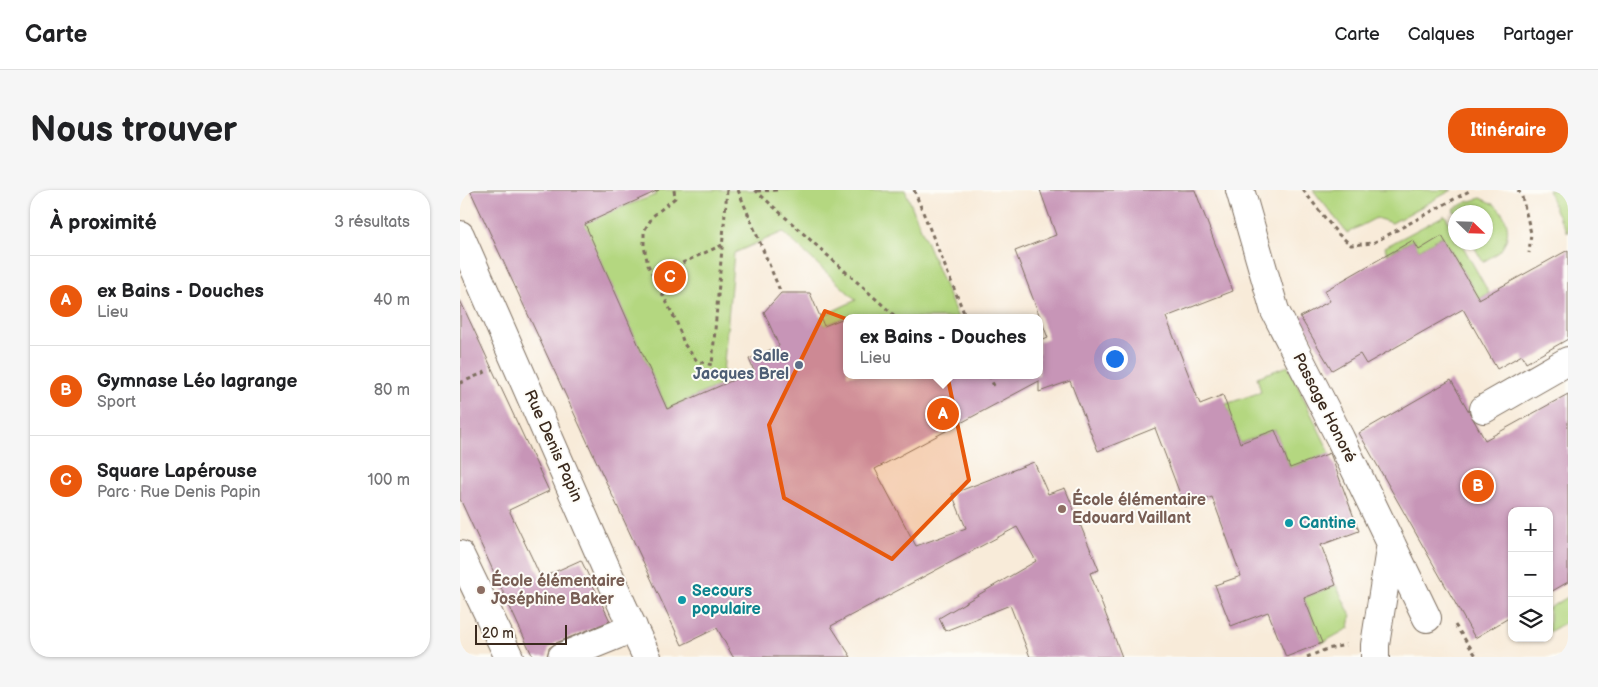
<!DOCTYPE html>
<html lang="fr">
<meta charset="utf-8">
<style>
:root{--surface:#fff;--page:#f6f6f6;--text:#202124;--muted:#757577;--line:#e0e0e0;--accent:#ea580c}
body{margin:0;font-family:"Balsamiq Sans",sans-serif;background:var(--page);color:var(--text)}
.controls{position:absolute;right:15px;bottom:15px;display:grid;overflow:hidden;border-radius:10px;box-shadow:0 1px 4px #0004}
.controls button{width:45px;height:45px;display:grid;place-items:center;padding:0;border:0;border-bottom:1px solid var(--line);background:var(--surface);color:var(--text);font:25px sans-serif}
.compass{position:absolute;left:988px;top:15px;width:45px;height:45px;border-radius:50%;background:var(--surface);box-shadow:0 1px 4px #0004;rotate:113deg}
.scale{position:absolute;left:15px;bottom:12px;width:92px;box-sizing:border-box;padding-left:5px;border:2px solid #3b2a1e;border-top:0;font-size:14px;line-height:18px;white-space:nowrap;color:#3b2a1e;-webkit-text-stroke:4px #fdfcf7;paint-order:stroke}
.you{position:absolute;left:654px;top:168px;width:18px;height:18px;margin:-12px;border:4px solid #fff;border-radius:50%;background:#1a73e8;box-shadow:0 0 0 8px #1a73e833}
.badge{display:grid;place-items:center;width:32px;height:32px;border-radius:50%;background:var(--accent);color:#fff;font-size:16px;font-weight:700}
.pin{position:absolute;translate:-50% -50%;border:2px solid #fff;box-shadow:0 1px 5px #0006}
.popup{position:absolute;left:383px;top:124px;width:200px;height:65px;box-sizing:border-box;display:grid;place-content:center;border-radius:10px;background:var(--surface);filter:drop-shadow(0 1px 4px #0005);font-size:16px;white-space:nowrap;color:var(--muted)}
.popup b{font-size:19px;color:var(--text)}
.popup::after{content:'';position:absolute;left:50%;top:100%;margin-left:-10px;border:10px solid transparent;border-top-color:var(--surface)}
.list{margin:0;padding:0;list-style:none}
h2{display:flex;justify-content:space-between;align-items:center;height:65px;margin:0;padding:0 20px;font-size:21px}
h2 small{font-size:16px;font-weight:400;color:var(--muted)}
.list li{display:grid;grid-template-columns:32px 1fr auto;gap:15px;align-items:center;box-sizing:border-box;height:90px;padding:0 20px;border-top:1px solid var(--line)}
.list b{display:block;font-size:19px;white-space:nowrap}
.list p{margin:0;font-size:16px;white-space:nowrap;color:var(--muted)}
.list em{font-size:16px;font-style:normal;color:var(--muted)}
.icon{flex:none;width:28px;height:28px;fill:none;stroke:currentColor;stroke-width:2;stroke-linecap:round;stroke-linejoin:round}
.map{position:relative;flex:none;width:1108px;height:467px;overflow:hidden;border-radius:20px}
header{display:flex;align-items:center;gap:30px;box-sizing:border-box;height:70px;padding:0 25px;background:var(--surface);border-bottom:1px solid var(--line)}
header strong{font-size:24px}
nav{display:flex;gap:28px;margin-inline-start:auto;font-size:18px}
.intro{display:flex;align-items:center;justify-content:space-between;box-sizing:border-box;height:120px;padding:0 30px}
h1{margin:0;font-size:35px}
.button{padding:12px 22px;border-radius:20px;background:var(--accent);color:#fff;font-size:18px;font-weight:700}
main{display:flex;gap:30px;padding:0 30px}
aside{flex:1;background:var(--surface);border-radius:20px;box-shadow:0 1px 4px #0004}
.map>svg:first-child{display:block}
.green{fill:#b4d780;stroke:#78804f}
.building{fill:#c795b7}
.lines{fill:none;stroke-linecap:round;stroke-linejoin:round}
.minor-casing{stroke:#7d6e5f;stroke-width:30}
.path{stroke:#7d6e5f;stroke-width:3;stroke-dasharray:4 4;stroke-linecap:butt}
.minor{stroke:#fff;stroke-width:28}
.marked{fill:#e8590c;fill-opacity:0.2;stroke:#e8590c;stroke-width:4;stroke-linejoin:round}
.service-dot{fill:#5c6f8a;stroke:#fdfcf7;stroke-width:2}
.education-dot{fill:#8d6e63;stroke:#fdfcf7;stroke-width:2}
.culture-dot{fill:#0f9aa8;stroke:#fdfcf7;stroke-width:2}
.labels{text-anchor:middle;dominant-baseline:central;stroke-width:4;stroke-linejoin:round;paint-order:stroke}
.service-label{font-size:16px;font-weight:bold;fill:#4e5e75;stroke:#fdfcf7;text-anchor:end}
.street-label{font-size:16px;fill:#3b2a1e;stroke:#fdfcf7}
.education-label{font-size:16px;font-weight:bold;fill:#785e54;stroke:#fdfcf7;text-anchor:start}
.culture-label{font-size:16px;font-weight:bold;fill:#0d838f;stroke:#fdfcf7;text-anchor:start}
</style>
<header>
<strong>Carte</strong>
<nav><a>Carte</a><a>Calques</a><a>Partager</a></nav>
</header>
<div class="intro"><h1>Nous trouver</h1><a class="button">Itinéraire</a></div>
<main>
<aside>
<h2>À proximité<small>3 résultats</small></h2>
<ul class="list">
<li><span class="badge">A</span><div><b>ex Bains - Douches</b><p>Lieu</p></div><em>40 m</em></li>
<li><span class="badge">B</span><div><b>Gymnase Léo lagrange</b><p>Sport</p></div><em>80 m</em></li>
<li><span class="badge">C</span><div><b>Square Lapérouse</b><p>Parc · Rue Denis Papin</p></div><em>100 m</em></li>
</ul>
</aside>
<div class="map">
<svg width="1108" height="467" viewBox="0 0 1108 467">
<rect width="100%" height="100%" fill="#fdfcf7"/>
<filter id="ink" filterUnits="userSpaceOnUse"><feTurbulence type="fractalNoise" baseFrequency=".02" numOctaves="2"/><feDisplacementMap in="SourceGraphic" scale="10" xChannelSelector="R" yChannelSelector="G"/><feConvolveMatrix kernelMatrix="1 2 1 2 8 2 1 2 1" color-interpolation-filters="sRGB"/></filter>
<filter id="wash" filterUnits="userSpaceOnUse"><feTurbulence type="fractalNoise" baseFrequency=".0096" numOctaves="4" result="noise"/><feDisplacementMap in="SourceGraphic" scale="20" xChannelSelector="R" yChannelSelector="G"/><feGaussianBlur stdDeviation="1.12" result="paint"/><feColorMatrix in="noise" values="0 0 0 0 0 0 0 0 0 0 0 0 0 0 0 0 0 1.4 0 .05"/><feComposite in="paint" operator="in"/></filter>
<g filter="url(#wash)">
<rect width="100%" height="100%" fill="#f8ebd9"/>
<path class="green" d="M195 0H445L498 128H395L393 124 364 136 360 127 396 110 323 42 274 63 262 194 207 219 119 22 160 18 196 5Z
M853 0H992L932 33 916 28 887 43Z
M1088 0H1108V43L1095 20Z
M1021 8C1025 10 1031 12 1035 15 1049 27 1052 46 1040 61 1035 65 1029 68 1023 72L1012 53 1026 52V22L995 23 993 19 1007 12Z
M985 25 995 43 996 52 1001 53 1029 103 1019 109 982 46 959 60 953 50 927 64 925 57Z
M828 176 870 263 830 278 815 240 780 253 766 214 801 202 797 187Z
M876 395 891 426 889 438 862 453 844 408Z
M1108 407V431L1089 442V418Z"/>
<g id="blocks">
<path class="building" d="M10 0H199L125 34 207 219 294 181 289 169 319 156 304 122 321 103H350L364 136 387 127V185H579V152L588 148 555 61 596 45 580 0H735L773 101 706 127 740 214 763 205 780 253 815 240 830 278 870 263 899 341 861 355 876 395 844 408 862 453 826 467 808 422 771 436 755 395 781 386 752 307 725 317 695 238 638 261 610 191 579 202V191L415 279 456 356 506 338 492 304 574 272 588 304 605 298 639 380 630 383 662 467H570L550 415 485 441 479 428 576 371 557 337 371 436 391 467H273L257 438 222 455Z
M982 46 1019 109 1108 60V149L1066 173 1062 165 1037 179 1003 119 906 174 900 164 872 180 840 127 870 111 864 101 953 50 959 60Z
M0 110 89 301 49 320 72 368 81 388 121 370 150 431 96 453 89 458 87 467H73L0 309Z
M991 190 1025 250 1108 204V392L1089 403V321H1052V426L1015 448 899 243Z"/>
</g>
</g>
<g filter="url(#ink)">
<use href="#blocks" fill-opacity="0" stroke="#7d6e5f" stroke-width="1"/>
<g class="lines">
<g class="minor-casing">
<path id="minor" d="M780 0 815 121 880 248 967 428
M0 45 163 417 187 467
M1024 219 1108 171
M0 365 49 467
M102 467 156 445 173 437
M915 467V455L931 353"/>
</g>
<path class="path" d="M214 0 215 8 193 26 184 41V56L188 75 217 133 224 154 237 171 252 175 267 0
M278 0 321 103
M295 0 437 128
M454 0 506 128
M843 0 877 43 891 55 913 53 1011 0
M1058 0 1062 7 1071 43 1069 63
M297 1 317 0
M193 86 262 55
M529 185 535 198
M0 193 28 181
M995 435 1017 467
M847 467 867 459 886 455"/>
<use href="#minor" class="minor"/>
</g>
</g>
<path class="marked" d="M365 121 483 165 509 290 432 369 324 308 309 235Z"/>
<circle class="service-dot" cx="339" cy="175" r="5"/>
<g class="education-dot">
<circle cx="602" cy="319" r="5"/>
<circle cx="21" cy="400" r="5"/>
</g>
<g class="culture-dot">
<circle cx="829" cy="333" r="5"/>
<circle cx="222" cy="410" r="5"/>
</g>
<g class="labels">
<g class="service-label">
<text x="329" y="166">Salle<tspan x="329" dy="18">Jacques Brel</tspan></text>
</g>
<g class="street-label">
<text transform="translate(864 218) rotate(63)">Passage Honoré</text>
<text transform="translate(93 256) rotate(66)">Rue Denis Papin</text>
</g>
<g class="education-label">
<text x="612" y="310">École élémentaire<tspan x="612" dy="18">Edouard Vaillant</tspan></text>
<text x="31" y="391">École élémentaire<tspan x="31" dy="18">Joséphine Baker</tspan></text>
</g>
<g class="culture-label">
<text x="839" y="333">Cantine</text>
<text x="232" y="401">Secours<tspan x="232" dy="18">populaire</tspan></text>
</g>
</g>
</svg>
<div class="controls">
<button>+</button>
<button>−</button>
<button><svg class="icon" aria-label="layers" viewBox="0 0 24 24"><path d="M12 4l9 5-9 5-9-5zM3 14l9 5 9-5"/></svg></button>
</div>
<svg class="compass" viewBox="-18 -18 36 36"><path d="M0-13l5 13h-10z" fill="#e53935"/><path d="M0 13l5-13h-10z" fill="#757577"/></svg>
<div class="scale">20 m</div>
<div class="you"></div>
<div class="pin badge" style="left:483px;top:224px">A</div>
<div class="popup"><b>ex Bains - Douches</b>Lieu</div>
<div class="pin badge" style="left:1018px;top:296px">B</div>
<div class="pin badge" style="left:210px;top:87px">C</div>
</div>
</main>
